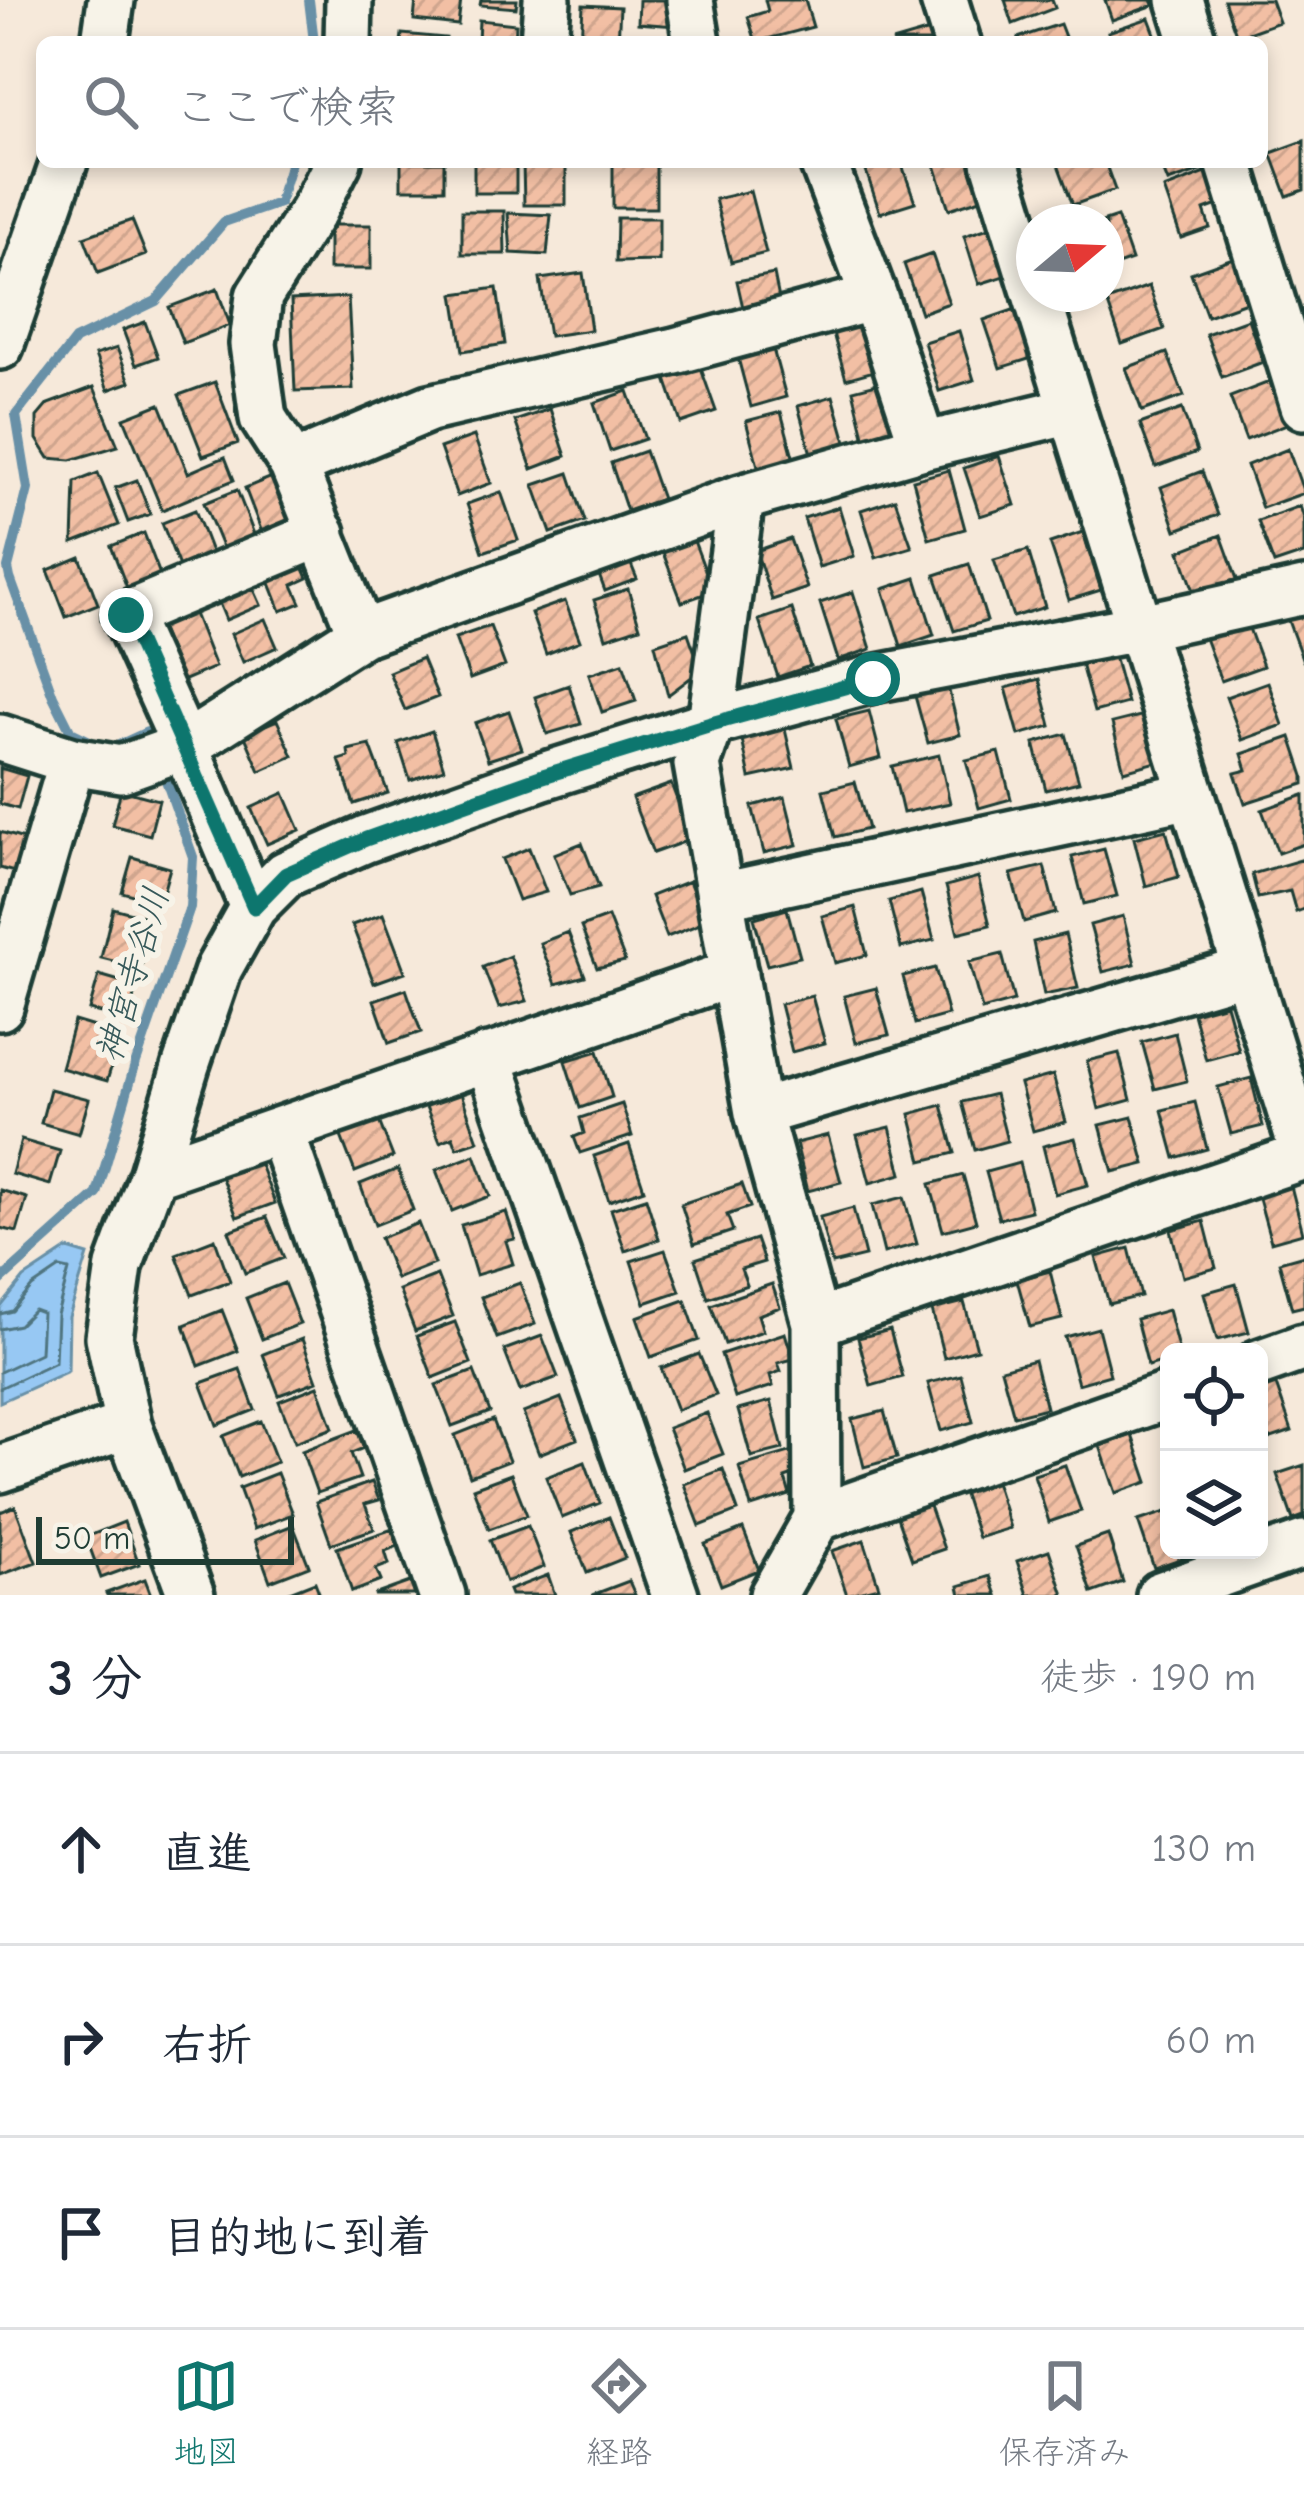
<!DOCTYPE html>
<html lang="ja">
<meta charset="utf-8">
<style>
:root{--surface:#fff;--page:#f2f2f3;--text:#1f2937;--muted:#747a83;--line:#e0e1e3;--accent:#0f766e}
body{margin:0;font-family:"Comic Neue","Klee One",sans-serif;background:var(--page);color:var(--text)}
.controls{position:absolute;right:36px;bottom:36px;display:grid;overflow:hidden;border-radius:18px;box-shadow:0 6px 18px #0003}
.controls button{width:108px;height:108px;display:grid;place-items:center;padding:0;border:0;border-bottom:3px solid var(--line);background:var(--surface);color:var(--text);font:60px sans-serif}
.compass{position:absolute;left:1016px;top:204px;width:108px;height:108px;border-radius:50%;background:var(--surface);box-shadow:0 6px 18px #0003;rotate:71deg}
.scale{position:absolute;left:36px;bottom:30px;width:258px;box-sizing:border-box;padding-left:12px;border:6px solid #1f3d34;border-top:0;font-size:33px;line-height:42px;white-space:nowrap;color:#1f3d34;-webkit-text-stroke:9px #f7f3e8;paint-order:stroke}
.stop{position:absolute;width:36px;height:36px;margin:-27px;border:9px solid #0f766e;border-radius:50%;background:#fff}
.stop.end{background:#0f766e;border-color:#fff;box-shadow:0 3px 12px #0008}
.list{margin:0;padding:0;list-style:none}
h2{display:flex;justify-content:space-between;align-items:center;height:156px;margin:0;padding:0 48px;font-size:51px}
h2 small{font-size:39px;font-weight:400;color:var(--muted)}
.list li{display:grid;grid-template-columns:78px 1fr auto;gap:36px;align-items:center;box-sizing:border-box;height:192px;padding:0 48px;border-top:3px solid var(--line)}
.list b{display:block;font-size:45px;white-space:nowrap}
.list em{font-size:39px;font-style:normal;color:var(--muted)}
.icon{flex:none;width:66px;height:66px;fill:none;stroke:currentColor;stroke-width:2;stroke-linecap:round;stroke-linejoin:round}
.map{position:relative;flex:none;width:1304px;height:1595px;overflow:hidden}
.search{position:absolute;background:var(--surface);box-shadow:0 6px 18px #0003;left:36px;right:36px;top:36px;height:132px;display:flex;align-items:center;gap:30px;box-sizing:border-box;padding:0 42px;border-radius:18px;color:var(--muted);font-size:45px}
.sheet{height:732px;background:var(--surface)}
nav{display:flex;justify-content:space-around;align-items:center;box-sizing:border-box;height:168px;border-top:3px solid var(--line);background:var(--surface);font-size:33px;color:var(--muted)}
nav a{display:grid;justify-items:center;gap:6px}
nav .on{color:var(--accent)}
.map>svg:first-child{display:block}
.water{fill:#97c8f3;stroke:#6790a7;stroke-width:3}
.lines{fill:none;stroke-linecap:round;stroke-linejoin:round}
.shore{stroke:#4f7580;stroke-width:3}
.stream{stroke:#6790a7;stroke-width:10}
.building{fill:url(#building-hatch);stroke:#1f3d34;stroke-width:3}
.minor-casing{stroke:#1f3d34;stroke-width:54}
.minor{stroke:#f7f3e8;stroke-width:45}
.route{stroke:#0f766e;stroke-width:15}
.labels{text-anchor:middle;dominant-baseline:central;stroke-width:12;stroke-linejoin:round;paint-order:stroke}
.water-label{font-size:36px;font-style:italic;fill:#37595a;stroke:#f7f3e8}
</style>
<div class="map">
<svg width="1304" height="1595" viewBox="0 0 1304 1595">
<defs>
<pattern id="building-hatch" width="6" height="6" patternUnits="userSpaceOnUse" patternTransform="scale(3)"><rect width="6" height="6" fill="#f2bfa4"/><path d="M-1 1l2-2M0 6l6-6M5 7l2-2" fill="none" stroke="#cfa58e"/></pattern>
</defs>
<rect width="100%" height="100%" fill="#f6e9da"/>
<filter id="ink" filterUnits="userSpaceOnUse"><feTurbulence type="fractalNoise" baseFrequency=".00833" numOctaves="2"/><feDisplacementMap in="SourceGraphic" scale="24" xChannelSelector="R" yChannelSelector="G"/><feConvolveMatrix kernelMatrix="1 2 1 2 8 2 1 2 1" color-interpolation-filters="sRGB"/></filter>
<g filter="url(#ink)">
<path class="water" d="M68 1249 88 1255 69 1317 68 1371 0 1402V1308L24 1278Z"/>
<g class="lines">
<path class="shore" d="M0 1314 12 1311 32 1287 60 1268 69 1270 57 1315 55 1362 0 1388
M0 1329 19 1325 34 1310 42 1313 40 1353 0 1372"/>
<path class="stream" d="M309 0 314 42
M154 749 147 732 108 750 71 732 53 696 10 578 8 568 28 489 16 415 75 340 156 301 224 222 279 203 291 162
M0 1281 97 1194 135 1065 190 907 193 857 161 766"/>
</g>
<path class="building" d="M416 0H461L458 25 414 20Z
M481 0H517L516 8 480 5Z
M639 0H676L675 26 638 23Z
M765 0H805L813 27 756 42 748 17 768 11Z
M1005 0H1052L1055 8 1013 24Z
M1105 0H1152L1154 5 1112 20Z
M1224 0H1271L1279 22 1237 37Z
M583 5 620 7 618 42H581Z
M1149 18 1158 42H1111L1108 32Z
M479 20 516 24 515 42H478Z
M1060 24 1067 42H1020L1018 38Z
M936 29 940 42H892Z
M402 34 446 38V42H401Z
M1304 141V190L1287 196 1271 153Z
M401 162H444V189H401Z
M474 162H516V193H474Z
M523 162H566V205H524Z
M873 162H901L915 202 880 213 864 165Z
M934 162H973L984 198 949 209Z
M1057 162H1105L1115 190 1073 205Z
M1160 162H1207L1209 168 1168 182Z
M613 164H656V208H613Z
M1211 171 1223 203 1204 210 1210 228 1181 238 1164 189Z
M750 191 766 253 731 262 715 199Z
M462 211H504L505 254H462Z
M508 213 551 215 547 255 511 253Z
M1117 217 1132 260 1106 269V222H1102Z
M617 218H659V261L616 262Z
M132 220 146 255 98 273 84 237Z
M329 225H371V269H329Z
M998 225 1014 273 979 284 964 236Z
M932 254 949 303 921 313 904 264Z
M1233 258 1249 301 1207 316 1191 273Z
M583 273 591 330 549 336 540 279Z
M774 274 780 304 744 312 737 281Z
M1149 286 1164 329 1122 344 1107 301Z
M497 288 505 344 463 351 454 294Z
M217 289 230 325 183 343 169 307Z
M348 297 353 389 295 391 291 300Z
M1019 308 1035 357 1000 368 984 320Z
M1248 319 1263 362 1222 377 1206 334Z
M867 321 881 369 846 379 832 330Z
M145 322 158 357 136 365 123 330Z
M959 331 974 380 939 391 924 342Z
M117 348 130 382 108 390 95 355Z
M773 349 786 397 751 407 738 358Z
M1167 353 1184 396 1142 411 1126 368Z
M699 363 716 411 681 423 665 376Z
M888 381 901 430 865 440 853 390Z
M1272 381 1287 424 1246 440 1230 397Z
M215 382 238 443 203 456 179 395Z
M94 387 118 446 71 460 49 458 37 439V417L48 404Z
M628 391 645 439 610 451 594 403Z
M833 396 847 445 811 454 798 406Z
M160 404 188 473 225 457 234 480 162 510 124 418Z
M550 409 566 456 532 469 515 421Z
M1182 409 1197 452 1156 467 1140 424Z
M781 412 794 460 759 470 746 421Z
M474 436 491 483 457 496 440 448Z
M1288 449 1304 493 1262 508 1247 465Z
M645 451 662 499 627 511 611 463Z
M999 456 1015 505 980 516 964 468Z
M949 470 965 529 929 539 913 480Z
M1202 471 1218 515 1176 530 1161 487Z
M98 473 119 525 73 543 75 482Z
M569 473 585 521 551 533 534 485Z
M277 475 295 522 263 535 245 488Z
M137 480 150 514 128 522 115 488Z
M237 490 255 537 223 549 204 503Z
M501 492 518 540 483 552 467 504Z
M895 499 912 547 876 558 861 510Z
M1300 506 1304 518V554L1274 564 1258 521Z
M839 507 854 556 819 567 804 518Z
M195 510 213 557 180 569 162 523Z
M1083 532 1101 590 1069 600 1050 543Z
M144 533 162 580 129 593 111 546Z
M691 533 713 591 682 602 660 545Z
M1221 535 1237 579 1195 594 1180 551Z
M790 539 807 588 772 600 756 551Z
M1028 550 1045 607 1013 617 994 560Z
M626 552 637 579 605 591 595 564Z
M80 557 98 604 66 617 48 570Z
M300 560 308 578 293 585 301 603 281 611 266 573Z
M969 564 987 621 954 631 935 575Z
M248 576 261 605 226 620 214 591Z
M916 578 934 635 901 646 883 589Z
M628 589 640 627 606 638 594 600Z
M853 592 871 649 838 660 820 603Z
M565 601 580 641 546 654 531 613Z
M191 606 215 667 182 681 157 620Z
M792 609 810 666 778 677 759 620Z
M1304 612V661H1303L1287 618Z
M265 619 277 647 243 662 231 634Z
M1247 623 1263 666 1221 681 1205 638Z
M490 626 505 666 470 679 455 638Z
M688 633 701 670 668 695 655 644Z
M1114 656 1127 703 1094 712 1081 664Z
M422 658 438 697 405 710 389 672Z
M623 663 636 701 602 712 589 674Z
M1039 679 1051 726 1019 735 1006 688Z
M1268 682 1283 725 1242 740 1226 697Z
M569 685 581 724 547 734 535 697Z
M948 687 960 735 928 743 915 696Z
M509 711 522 749 488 760 475 723Z
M869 711 881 758 849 767 836 719Z
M1144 715 1157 762 1124 771 1112 723Z
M277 720 293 756 260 771 244 734Z
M784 725 794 768 750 778 741 735Z
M432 731 444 769 410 780 398 743Z
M1066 734 1079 782 1046 790 1034 743Z
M1291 737 1304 776V784L1245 803 1235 773 1247 770 1242 754Z
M370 745 388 793 354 804 339 760 349 757 348 750Z
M999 752 1011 799 979 808 966 760Z
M939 755 950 803 903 813 892 766Z
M0 768 27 776 18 809 0 804Z
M855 782 868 829 835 837 823 790Z
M671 784 692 839 653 853 632 798Z
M121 790 159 800 150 835 112 825Z
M284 793 300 830 267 844 251 808Z
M1304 795V844L1278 853 1262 810Z
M785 797 797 845 764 853 752 806Z
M1166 830 1179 877 1146 886 1134 838Z
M0 832 24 839 14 872 0 868Z
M582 843 599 887 570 895 554 854Z
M529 848 546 892 518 900 502 859Z
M1104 849 1117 896 1084 904 1072 857Z
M132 857 170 868 160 903 122 892Z
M1304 859V909L1296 912 1290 891 1258 898 1252 874Z
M1044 866 1056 913 1024 922 1011 874Z
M978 877 990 925 958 933 946 886Z
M689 881 705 922 667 937 651 896Z
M921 892 934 940 901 948 889 901Z
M855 907 867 955 835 963 822 916Z
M113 908 143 916 139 931 149 933 141 968 101 958Z
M787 909 800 957 767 965 754 918Z
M383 914 405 972 374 983 352 925Z
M1123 916 1135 964 1103 972 1090 925Z
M608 917 625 961 597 968 581 927Z
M568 932 585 976 556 984 540 943Z
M1065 934 1078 988 1044 995 1033 942Z
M1002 954 1014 1001 982 1010 969 962Z
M510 956 527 1001 499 1008 483 967Z
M935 968 948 1015 915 1024 903 976Z
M99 975 137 986 127 1020 89 1010Z
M876 988 889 1035 856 1043 844 996Z
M406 989 421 1032 389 1043 374 1000Z
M812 996 825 1043 792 1052 780 1004Z
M1226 1004 1239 1051 1206 1060 1193 1013Z
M74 1021 121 1035 107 1081 61 1068Z
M1175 1033 1187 1081 1155 1089 1142 1042Z
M598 1051 612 1097 580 1108 565 1061Z
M1119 1053 1131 1100 1099 1109 1087 1061Z
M1053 1075 1066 1122 1033 1131 1020 1084Z
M1251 1078 1263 1126 1231 1134 1218 1087Z
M50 1089 89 1099 79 1134 41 1123Z
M460 1091 478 1141 457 1148 453 1137 440 1142 425 1104Z
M995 1094 1007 1141 975 1150 962 1102Z
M1195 1102 1207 1149 1175 1158 1162 1110Z
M622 1104 632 1136 580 1153 574 1137 584 1133 580 1118Z
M942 1105 955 1153 922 1161 910 1114Z
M377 1116 393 1157 355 1172 339 1131Z
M1132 1117 1145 1164 1113 1172 1100 1125Z
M890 1127 902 1174 870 1183 857 1135Z
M828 1135 841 1182 808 1191 796 1143Z
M1075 1138 1088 1185 1055 1194 1043 1146Z
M21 1140 60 1151 50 1185 12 1174Z
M629 1144 644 1189 609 1201 594 1156Z
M475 1155 490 1196 452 1211 436 1170Z
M259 1162 275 1203 237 1217 221 1176Z
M1019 1163 1031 1211 999 1219 986 1172Z
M398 1169 413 1210 375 1225 360 1184Z
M963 1175 976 1222 943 1231 930 1184Z
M742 1184 750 1207 727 1215 733 1231 694 1244 681 1204Z
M1291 1186 1303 1233 1271 1242 1258 1195Z
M0 1190 27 1198 17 1232 0 1228Z
M904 1197 917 1244 884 1253 872 1205Z
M646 1198 659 1239 625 1251 611 1209Z
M853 1208 865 1256 832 1264 820 1217Z
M506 1212 515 1239 506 1241 513 1264 476 1275 461 1225Z
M267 1217 284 1258 245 1273 229 1231Z
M1204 1221 1216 1268 1183 1277 1171 1230Z
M418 1223 434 1264 396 1279 380 1238Z
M215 1239 230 1281 192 1295 176 1254Z
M756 1239 764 1262 741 1269 747 1285 708 1298 695 1259Z
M1129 1248 1141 1296 1109 1304 1096 1257Z
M665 1250 680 1291 645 1303 631 1261Z
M1304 1255V1306L1292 1309 1279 1262Z
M1050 1271 1062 1319 1030 1327 1017 1280Z
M437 1275 453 1316 415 1331 399 1290Z
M284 1283 300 1324 262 1339 246 1298Z
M520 1283 535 1324 497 1338 481 1297Z
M772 1284 780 1307 758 1315 763 1331 725 1344 711 1305Z
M1236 1284 1249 1332 1217 1340 1204 1293Z
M685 1300 699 1340 651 1357 637 1317Z
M964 1302 977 1349 944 1358 932 1310Z
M222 1310 238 1351 199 1366 184 1325Z
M1168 1310 1179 1352H1169V1360L1148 1366 1136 1319Z
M455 1322 471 1363 433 1378 417 1336Z
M1098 1328 1110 1375 1078 1384 1065 1337Z
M890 1330 903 1377 871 1386 858 1338Z
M785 1333 793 1359 778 1363 781 1371 770 1375 773 1386 735 1398 721 1354Z
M542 1336 558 1377 520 1391 504 1350Z
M302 1339 317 1381 279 1395 263 1354Z
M699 1354 716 1395 677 1410 661 1368Z
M1034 1360 1046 1408 1014 1416 1001 1369Z
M240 1369 255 1410 217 1425 201 1383Z
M474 1371 490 1412 452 1426 436 1385Z
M961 1375 973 1422 941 1431 928 1383Z
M1276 1385 1292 1431 1260 1442 1259 1391Z
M318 1386 333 1428 295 1442 279 1401Z
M561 1398 577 1439 539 1454 523 1413Z
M771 1401 783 1449 751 1457 738 1410Z
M884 1411 897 1458 864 1467 852 1419Z
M707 1413 723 1454 684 1469 668 1428Z
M493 1420 509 1461 470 1476 455 1435Z
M261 1421 277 1462 239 1477 223 1436Z
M357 1430 364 1448 351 1453 360 1478 317 1493 302 1451Z
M1132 1435 1148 1482 1116 1493 1100 1446Z
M793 1451 799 1473 785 1478 790 1495 751 1507 739 1467Z
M585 1462 600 1503 562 1518 546 1477Z
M1065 1465 1081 1511 1049 1522 1034 1475Z
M1304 1465V1516L1293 1520 1277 1474Z
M723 1469 738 1511 700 1526 684 1484Z
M277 1473 293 1514 254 1529 239 1488Z
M511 1474 527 1515 489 1529 473 1488Z
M995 1481 1010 1528 978 1538 963 1492Z
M372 1482 379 1500 365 1504 374 1529 331 1544 316 1502Z
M928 1503 944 1549 912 1560 896 1514Z
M15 1506 36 1562 0 1575V1512Z
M1169 1511V1550H1183L1186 1557 1154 1568 1138 1521Z
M609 1517 625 1558 587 1573 571 1532Z
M124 1522 139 1564 101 1578 86 1537Z
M293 1525 309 1566 270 1581 255 1540Z
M528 1526 544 1567 506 1582 490 1540Z
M393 1529 398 1546 385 1551 389 1564 376 1569 381 1581 352 1592 337 1548Z
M743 1529 759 1570 721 1585 705 1544Z
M1108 1535 1123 1582 1092 1593 1076 1546Z
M864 1540 879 1587 847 1595 832 1551Z
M1049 1550 1064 1595H1028L1017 1561Z
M548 1575 555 1595H511L509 1590Z
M990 1576 997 1595H961L959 1586Z
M145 1579 151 1595H107L106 1593Z
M629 1581 635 1595H592Z
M315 1582 320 1595H282Z
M410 1582 415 1595H374Z"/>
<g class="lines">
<g class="minor-casing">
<path id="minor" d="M690 0 697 42
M944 0 957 42
M1180 0 1193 42
M105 42 111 0
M348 42 349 0
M544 42 547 0
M995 162 1034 288
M1229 162 1304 406
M1036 294 1304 1155
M874 297 923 446
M0 346 64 162
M293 465 263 418 253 344 259 296 313 211 338 162
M361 634 293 465 430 408 675 351 874 297 823 162
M0 738 72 761 121 769 185 746 126 615 322 533
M721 896 1191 795
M253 907 185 746 361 634 741 498
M0 1007 72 761
M488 1057 675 1595
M758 1113 1246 970
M281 1132 442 1595
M153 1174 734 973
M816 1323 1304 1156
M1259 1363 1304 1347
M0 1469 128 1425
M817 1518 1169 1395
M191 1595 128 1425 109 1337 119 1266 153 1174 186 1065 219 968 253 907 286 874 366 839 540 777 711 723 873 679 1138 628 1304 591
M773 1595 817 1518 816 1323 758 1113 697 764 711 723 741 498 923 446 1072 410
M1160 1595 1304 1544"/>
</g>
<use href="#minor" class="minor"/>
</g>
</g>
<g class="lines" filter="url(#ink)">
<path class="route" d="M126 615 254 907 286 874 366 839 540 777 711 724 873 679"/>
</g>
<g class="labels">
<g class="water-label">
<text transform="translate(133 975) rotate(-74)">神宮寺谷川</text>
</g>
</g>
</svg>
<div class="controls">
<button><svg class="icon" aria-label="locate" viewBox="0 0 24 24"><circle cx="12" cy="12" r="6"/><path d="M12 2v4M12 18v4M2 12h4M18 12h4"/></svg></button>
<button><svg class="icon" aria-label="layers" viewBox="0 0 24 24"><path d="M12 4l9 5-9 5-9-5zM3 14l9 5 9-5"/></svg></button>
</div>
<svg class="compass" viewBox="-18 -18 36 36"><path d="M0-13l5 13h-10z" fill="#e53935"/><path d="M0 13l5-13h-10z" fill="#747a83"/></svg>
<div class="scale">50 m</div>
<div class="stop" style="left:873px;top:679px"></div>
<div class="stop end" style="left:126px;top:615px"></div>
<div class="search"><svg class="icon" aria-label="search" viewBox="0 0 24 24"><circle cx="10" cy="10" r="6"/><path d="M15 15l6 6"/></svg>ここで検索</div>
</div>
<section class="sheet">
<h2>3 分<small>徒歩 · 190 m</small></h2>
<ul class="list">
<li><svg class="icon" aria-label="ahead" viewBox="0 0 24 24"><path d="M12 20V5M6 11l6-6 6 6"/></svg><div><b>直進</b></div><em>130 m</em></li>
<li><svg class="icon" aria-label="right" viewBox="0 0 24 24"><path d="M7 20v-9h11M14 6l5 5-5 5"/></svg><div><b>右折</b></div><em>60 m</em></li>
<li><svg class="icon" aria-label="arrive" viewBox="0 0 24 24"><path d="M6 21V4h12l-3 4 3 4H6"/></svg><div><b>目的地に到着</b></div></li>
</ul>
</section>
<nav>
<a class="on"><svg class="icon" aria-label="map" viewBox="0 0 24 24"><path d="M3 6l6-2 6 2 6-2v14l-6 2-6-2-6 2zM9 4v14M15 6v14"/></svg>地図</a>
<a><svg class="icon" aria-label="directions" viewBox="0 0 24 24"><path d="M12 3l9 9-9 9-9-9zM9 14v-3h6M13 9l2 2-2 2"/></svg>経路</a>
<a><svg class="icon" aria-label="saved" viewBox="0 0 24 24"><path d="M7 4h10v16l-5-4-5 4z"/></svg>保存済み</a>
</nav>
